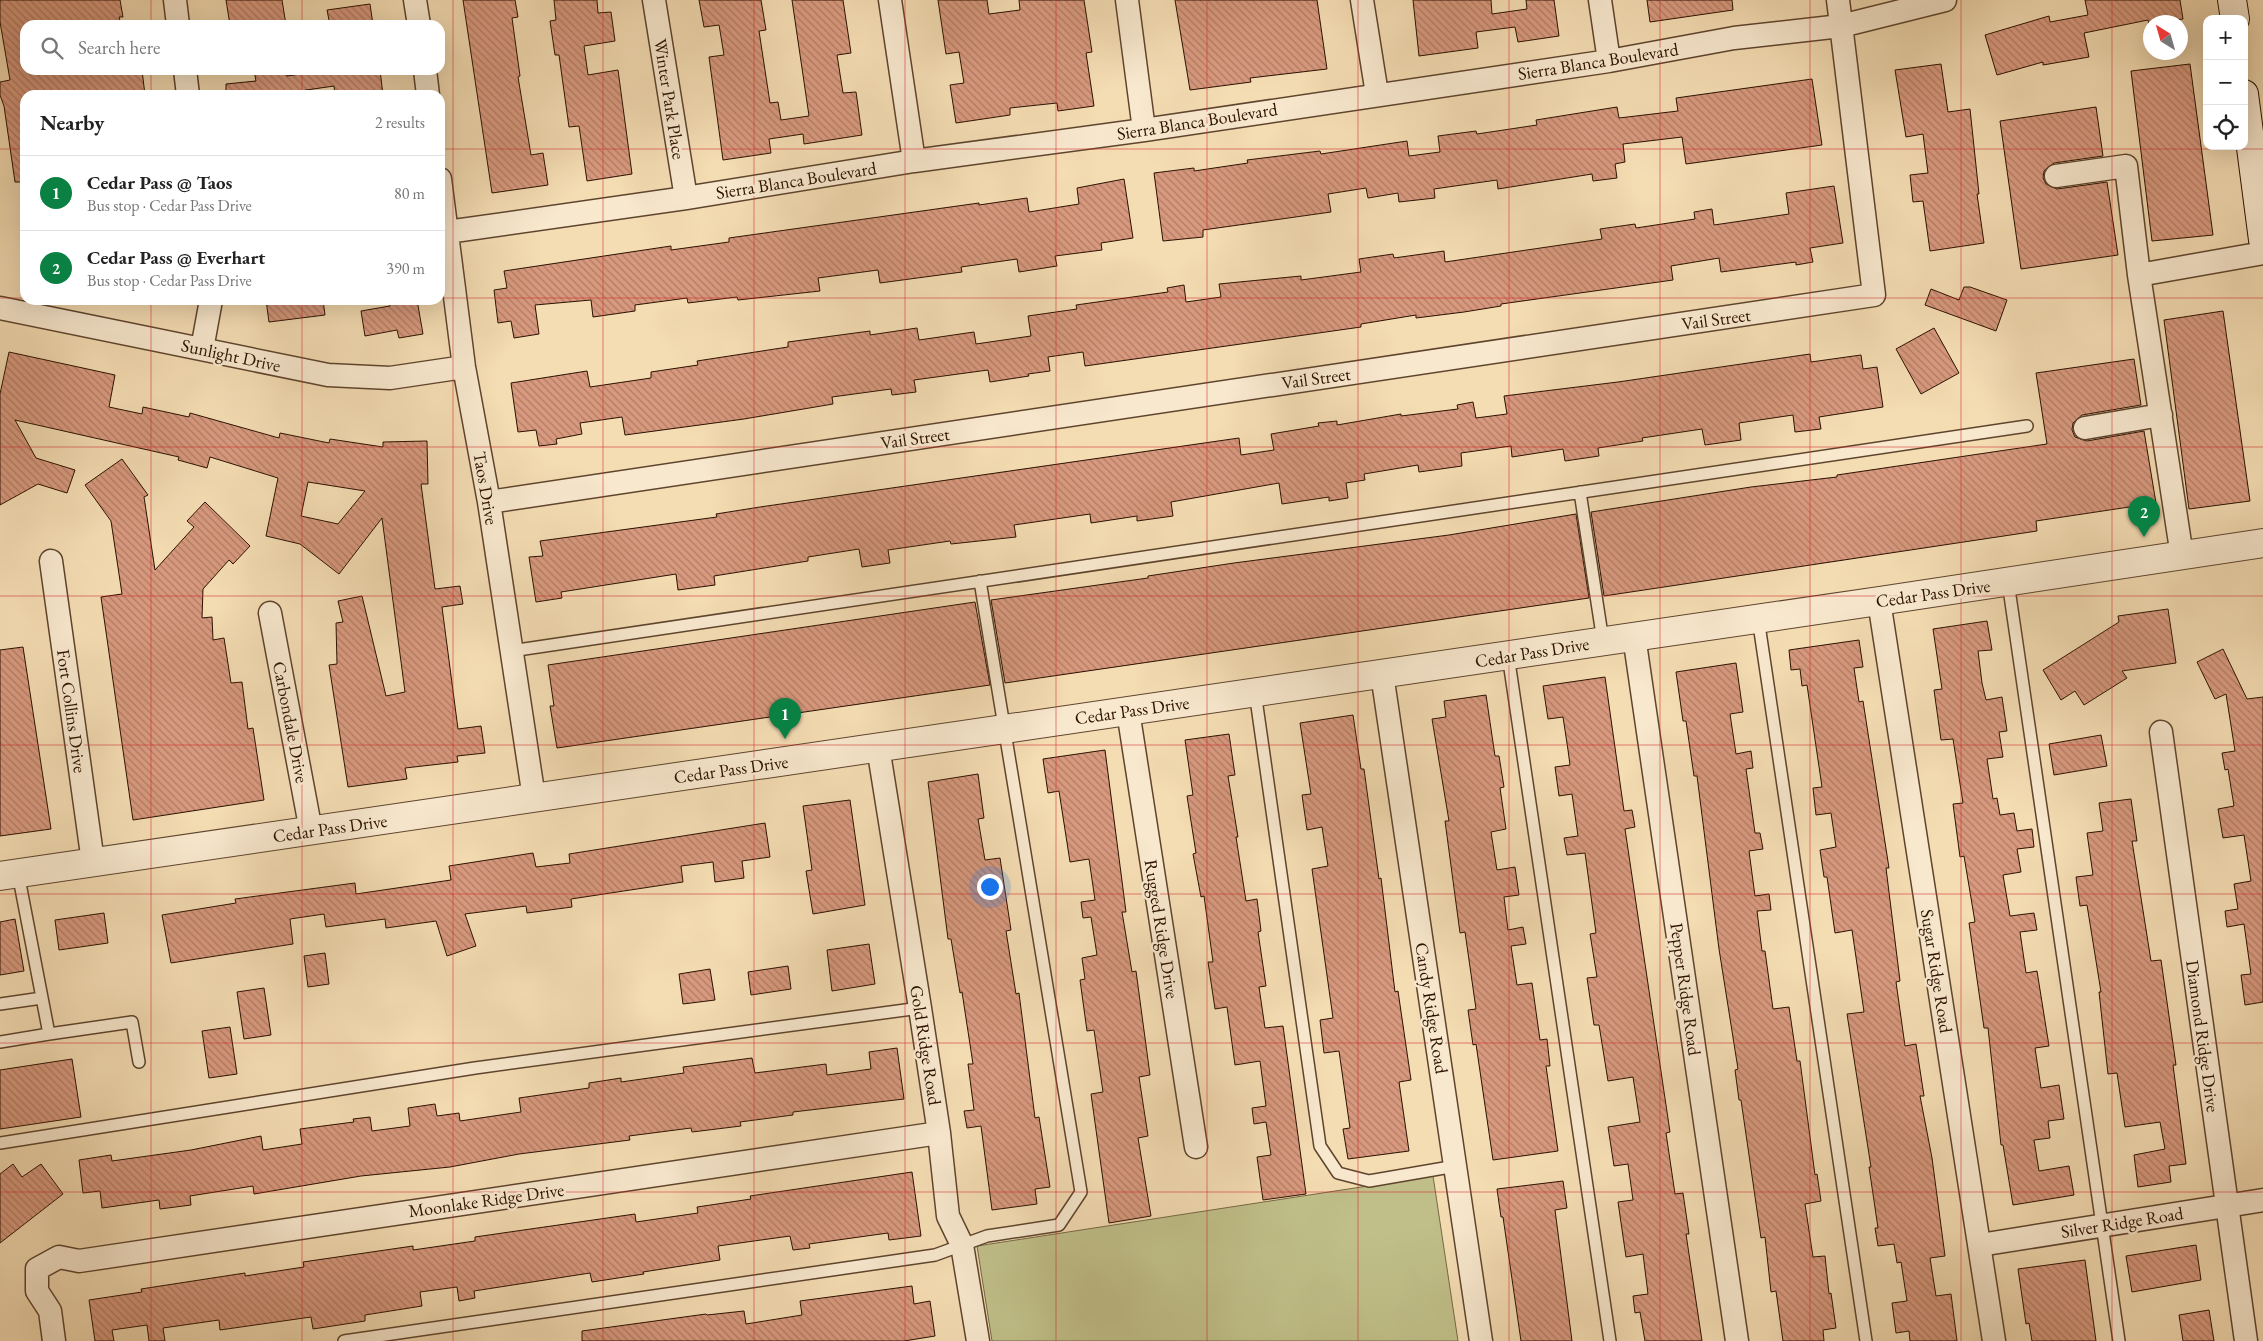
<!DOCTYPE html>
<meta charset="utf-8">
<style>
:root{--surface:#fff;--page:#f6f6f6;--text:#222;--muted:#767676;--line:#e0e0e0;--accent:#0b8043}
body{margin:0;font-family:"EB Garamond",serif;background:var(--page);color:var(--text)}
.controls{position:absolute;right:15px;top:15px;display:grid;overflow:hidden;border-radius:10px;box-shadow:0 5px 20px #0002}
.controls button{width:45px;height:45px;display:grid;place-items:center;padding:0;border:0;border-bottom:1px solid var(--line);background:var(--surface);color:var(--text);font:25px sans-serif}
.compass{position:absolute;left:2143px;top:15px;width:45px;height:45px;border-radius:50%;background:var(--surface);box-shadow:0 5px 20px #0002;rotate:323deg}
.you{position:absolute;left:989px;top:886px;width:18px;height:18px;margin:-12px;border:4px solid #fff;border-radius:50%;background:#1a73e8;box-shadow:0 0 0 8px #1a73e833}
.badge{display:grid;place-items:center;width:32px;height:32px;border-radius:50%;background:var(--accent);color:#fff;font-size:16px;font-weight:700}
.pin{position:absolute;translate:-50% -41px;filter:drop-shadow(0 1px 2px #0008)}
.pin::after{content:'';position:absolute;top:26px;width:18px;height:15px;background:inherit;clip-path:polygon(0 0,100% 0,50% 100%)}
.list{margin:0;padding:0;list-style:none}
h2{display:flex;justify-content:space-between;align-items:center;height:65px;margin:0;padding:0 20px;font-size:21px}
h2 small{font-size:16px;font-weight:400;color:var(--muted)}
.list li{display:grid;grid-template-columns:32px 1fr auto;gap:15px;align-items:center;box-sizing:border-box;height:75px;padding:0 20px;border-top:1px solid var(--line)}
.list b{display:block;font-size:19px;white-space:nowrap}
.list p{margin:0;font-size:16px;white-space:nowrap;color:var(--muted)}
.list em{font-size:16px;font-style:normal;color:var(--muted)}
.icon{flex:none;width:28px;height:28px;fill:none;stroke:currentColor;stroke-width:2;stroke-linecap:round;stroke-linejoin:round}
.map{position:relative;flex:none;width:2263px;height:1341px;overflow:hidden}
.search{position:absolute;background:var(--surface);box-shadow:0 5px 20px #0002;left:20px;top:20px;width:425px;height:55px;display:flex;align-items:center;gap:12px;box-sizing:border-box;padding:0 18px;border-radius:15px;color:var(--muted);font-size:19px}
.panel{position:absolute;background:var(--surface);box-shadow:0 5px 20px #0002;left:20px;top:90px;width:425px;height:215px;border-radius:15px}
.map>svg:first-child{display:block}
.green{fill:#c0bf89;stroke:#766844}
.building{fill:url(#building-back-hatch);stroke:#2c1100;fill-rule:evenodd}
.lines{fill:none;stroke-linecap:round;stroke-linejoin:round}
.service-casing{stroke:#5e442d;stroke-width:14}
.minor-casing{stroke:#5e442d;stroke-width:25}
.tertiary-casing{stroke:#5e442d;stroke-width:30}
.secondary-casing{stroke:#2c1100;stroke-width:30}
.service{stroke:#f8e8ce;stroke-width:11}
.minor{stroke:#f8e8ce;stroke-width:22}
.tertiary{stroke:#f8e8ce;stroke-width:28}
.secondary{stroke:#f8e8ce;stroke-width:28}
.grid{fill:none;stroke:#d62828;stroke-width:1;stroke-opacity:0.55}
.labels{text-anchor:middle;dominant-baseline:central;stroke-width:5;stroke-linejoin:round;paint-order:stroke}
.street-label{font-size:18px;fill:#2c1100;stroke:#f8e8ce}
</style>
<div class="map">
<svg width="2263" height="1341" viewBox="0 0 2263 1341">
<defs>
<pattern id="building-back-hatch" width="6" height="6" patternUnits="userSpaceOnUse" patternTransform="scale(1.25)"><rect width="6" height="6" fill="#d8997e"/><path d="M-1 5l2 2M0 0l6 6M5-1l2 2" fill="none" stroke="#af7b65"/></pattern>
</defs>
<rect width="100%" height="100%" fill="#f4dcb3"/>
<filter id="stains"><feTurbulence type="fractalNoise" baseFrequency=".004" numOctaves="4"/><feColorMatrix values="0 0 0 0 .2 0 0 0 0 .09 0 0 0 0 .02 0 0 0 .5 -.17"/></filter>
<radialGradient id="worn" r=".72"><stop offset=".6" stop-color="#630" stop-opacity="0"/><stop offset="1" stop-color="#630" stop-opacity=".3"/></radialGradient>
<path class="green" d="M1433 1176 1458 1341H992L977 1246Z"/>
<path class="building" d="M0 0H120L123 17H119L121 25H25V70H142L145 95H25V182H15L4 106 0 95V82L10 80 0 22Z
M226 0H282L286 25H230Z
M463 0H515L518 17 512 18 520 76 518 77 531 155 543 153 548 185 492 193Z
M554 0H597L598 13 611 12 615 41 584 46 588 75 618 70 632 174 587 181 579 126 569 127 559 55H555L550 21 556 20Z
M699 0H761L766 30 759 31 770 103 778 102 781 120 809 116 792 0H843L851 53 837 55 843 93 856 92 862 135 804 144 803 134 769 139 771 153 723 160 709 57 724 55 719 25 704 27Z
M938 0H987L989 14 1020 10 1019 0H1084L1092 52 1086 53 1094 106 1058 111 1057 103 1010 108V115L956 123 950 85 964 83 959 52 946 54Z
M1175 0H1317L1327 69 1250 78 1251 82 1190 90Z
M1413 0H1491L1492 14 1527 9 1526 0H1554L1559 36 1518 42 1515 27 1476 32 1478 48 1419 56Z
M1647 0H1732L1733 10 1650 22Z
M2085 0H2180L2183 19 2149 24 2148 20 2084 33 2089 57 2043 65V62L1997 75 1985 35 2049 16 2050 22 2088 15Z
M370 4 373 25H330L327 10Z
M1941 64 1948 112 1970 109 1979 194H1977L1984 243 1930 251 1923 201 1913 202 1910 175 1928 173 1923 134 1906 137 1895 70Z
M2190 64 2213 235 2152 241 2131 71Z
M254 70H286L287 76 329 70H380L383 95H335L334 86 272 95H226V84L256 81Z
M1812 79 1822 145 1686 164 1682 137 1623 144 1625 162 1615 164 1617 178 1593 181 1592 174 1498 189 1497 180 1434 189 1435 198 1399 202 1398 193 1368 198 1366 188 1328 194 1331 212 1203 230V237L1163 241 1154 173 1194 168V171L1248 163 1247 160 1320 151 1321 154 1407 141 1409 156 1440 152 1438 136 1476 131 1477 134 1537 125 1536 120 1617 107 1619 118 1678 111 1676 98Z
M2096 107 2103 156 2054 163 2044 171 2043 178 2046 184 2057 189 2107 182 2118 255 2021 269 2000 121Z
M1124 179 1133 238 1101 243 1102 250 1055 256 1057 266 1019 272 1017 259 961 267 962 272 880 283 878 270 818 278 820 291 738 300 737 297 688 303 687 298 635 305V311L593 317 591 300 535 305 539 334 514 338 511 321 498 323 494 290 507 288 504 271 671 246V250L729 242V238L979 203V205L1027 198 1029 212 1079 204 1077 188Z
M1834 186 1843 243 1810 248 1813 262 1796 265V262L1721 272 1719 258 1671 266 1673 280 1501 304V306L1464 312 1416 318V315L1361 324V327L1085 366 1083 352 1048 357 1050 371 1028 374 1029 376 990 382 988 370 914 380 916 392 892 395 891 389 832 397 833 404 744 419 625 435 622 417 580 423 582 434 556 439 557 444 539 446 536 430 518 432 511 383 587 371 590 387 651 378V372L698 365 697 361 788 347V342L870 331V335L917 328 919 340 974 332 976 344 1031 336 1028 316 1077 309 1076 305 1168 292 1167 288 1184 285 1186 302 1221 297 1219 284 1301 276V280L1361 272 1359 259 1393 254 1394 258 1444 251 1445 262 1602 239 1600 229 1635 224 1636 228 1695 219 1694 212 1712 209 1714 225 1789 214 1786 193Z
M1964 287H1970L2007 300 1996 331 1925 305 1931 289 1959 300Z
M266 300H323L325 315 269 322Z
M389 300H417L423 334 399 338 397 330 365 336 361 311 390 306Z
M2223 311 2250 501 2189 509 2164 320Z
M1934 328 1959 373 1921 394 1896 349Z
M9 352 115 375 109 407 142 414 143 407 189 417 190 413 279 438 280 433 329 443 330 439 383 447V442L427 441 428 484H421L435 589 460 586 463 604 442 607 458 729 481 726 485 753 457 756 458 762 405 768 407 779 348 787 329 665 337 664 336 623 343 622 338 601 362 596 386 696 405 692 382 518 339 574 300 544 266 536 278 478 210 457 207 468 178 460 179 457 15 420 36 458 75 470 67 493 38 484 0 505V394ZM308 482 365 491 338 524 301 516Z
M1810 354 1811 362 1861 355 1863 369 1877 367 1883 407 1819 417 1821 429 1795 432 1793 415 1739 423 1741 440 1705 445 1702 429 1642 438 1643 441 1598 448 1599 456 1565 461 1563 449 1512 457 1511 446 1461 453 1462 466 1419 472 1418 465 1364 474 1365 480 1346 483 1348 498 1329 501V497L1282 504 1279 483 1171 502 1173 516 1137 521V516L1091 523 1090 514 1014 525 1016 537 951 544 950 541 888 550 890 563 862 567 859 549 808 557V561L714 576 715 585 678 590 676 574 561 592 562 598 536 602 529 557 543 556 540 541 717 517 716 514 760 507 1239 438 1241 455 1274 450 1271 434 1319 426 1318 423 1337 421V425L1401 414V416L1458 409 1457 405 1473 402 1476 418 1507 414 1504 396 1618 382Z
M2134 359 2141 405 2082 415 2073 423 2072 430 2075 437 2087 441 2144 431 2156 503 2036 521 2037 531 1604 596 1591 512 1751 487 1837 477V475L2047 444 2036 373Z
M122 459 148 495 144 497 155 570 194 527 187 521 205 502 250 546 233 564 229 560 203 589 202 618 212 617 213 640 224 638 231 683 242 682 248 729 253 728 264 800 133 820 101 597 122 594 111 521 85 485Z
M1576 514 1589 598 1005 683 991 600 1148 578V576L1234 563 1449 535Z
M975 602 990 685 557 748 550 706H554L548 665Z
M2168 609 2176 663 2122 671 2127 678 2084 705 2075 691 2061 700 2043 670 2119 622 2118 616Z
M1987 621 1992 650 1978 651 1982 683 1986 700 2002 697 2007 731 1999 732 2003 757 1987 759 1993 799 1997 798 2000 815 2014 813 2017 831 2032 829 2034 847 2017 849 2021 872 2003 875 2010 916 2034 913 2037 930 2020 932 2026 973 2037 971 2049 1046 2035 1048 2041 1088 2059 1085 2064 1119 2048 1121 2050 1138 2034 1140 2039 1171 2069 1166 2074 1195 2013 1205 2003 1145H2001L1988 1028H1984L1969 923 1975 922 1964 856 1960 857 1953 804 1963 803 1953 739 1941 740 1934 690 1942 689 1933 629Z
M1859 640 1863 667 1854 668 1859 702 1863 701 1889 868H1886L1900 981 1896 982 1905 1046 1916 1044 1924 1096H1920L1932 1158 1945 1256 1930 1258 1936 1296 1951 1294 1957 1341H1910L1909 1331 1896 1333 1892 1303 1907 1301 1901 1262 1897 1263 1894 1244 1878 1246 1875 1228H1878L1869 1167H1871L1847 1014 1864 1012 1852 930 1835 933 1827 877H1824L1820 850 1836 847 1831 813 1816 815 1813 788 1822 787 1807 685 1802 686 1800 669 1791 670 1789 650Z
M23 647 51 829 0 836V650Z
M2223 649 2247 699 2263 697V1002L2245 1005 2241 975 2251 974 2244 924 2227 927 2225 911 2238 909 2234 884 2251 881 2244 835 2223 838 2218 809 2234 806 2228 769 2225 770 2222 753 2235 751 2226 694 2215 699 2197 662Z
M1736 663 1743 712 1730 714 1736 754 1751 751 1753 768 1746 769 1755 833H1760L1763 849 1749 851 1755 896 1769 894 1771 910 1757 911 1762 951H1765L1773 1009 1789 1007 1797 1061H1800L1815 1175 1817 1174 1821 1201 1805 1204 1813 1257 1825 1256 1829 1294 1831 1293 1836 1328 1823 1330 1824 1341H1783L1776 1291 1771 1292 1765 1237 1761 1238 1741 1100H1739L1735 1070 1738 1069 1719 949 1697 776H1694L1686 721H1683L1676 672Z
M1605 677 1624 811 1632 810 1635 827 1625 829 1670 1132 1666 1133 1675 1194 1683 1193 1689 1234H1686L1702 1341H1645L1640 1312 1635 1313 1633 1296 1648 1294 1643 1254 1626 1257 1618 1202 1633 1200 1628 1164 1614 1166 1608 1127 1640 1122 1633 1077 1608 1081 1599 1025H1594L1587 978 1597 977 1590 934 1596 933 1585 853 1567 855 1564 838 1578 836 1572 794 1559 796 1555 767 1570 765 1568 750 1563 717 1548 719 1543 686Z
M1486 695 1495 756H1499L1504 787 1500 788 1506 829 1491 832 1497 870 1515 867 1519 895 1504 897 1508 930 1523 927 1526 944 1511 946 1517 985 1532 983 1540 1040 1547 1039 1550 1066H1546L1558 1151 1493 1160 1476 1044 1473 1045 1468 1010 1476 1009 1465 932 1460 933 1445 821H1449L1432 719 1446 717 1444 701Z
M1353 715 1361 769H1364L1379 879 1381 878 1395 992 1398 991 1411 1080 1399 1082 1409 1151 1348 1159 1343 1129 1350 1128 1339 1051 1324 1053 1320 1020 1333 1018 1312 869 1328 866 1322 827 1307 830 1302 795 1311 794 1300 723Z
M1229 734 1235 775 1228 776 1238 837H1236L1246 901 1257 899 1261 931 1258 932 1266 986 1259 987 1265 1028 1283 1026 1306 1194 1263 1200 1257 1157 1271 1155 1266 1122 1254 1124 1252 1108 1266 1106 1260 1061 1235 1065 1227 1007 1215 1009 1208 962H1213L1204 896 1201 897 1193 854 1196 853 1187 796 1193 795 1185 740Z
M2101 735 2107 766 2054 775 2049 744Z
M1105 750 1126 912H1122L1132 972 1136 971 1150 1075 1139 1077 1148 1136 1138 1138 1151 1216 1109 1223 1091 1094 1103 1092 1094 1030 1087 1031 1080 980 1085 979 1082 958 1097 955 1091 917 1083 918 1081 902 1095 900 1089 859 1070 862 1059 791 1048 793 1043 759Z
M978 774 984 818 978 819 985 860 1000 858 1011 930 1006 931 1016 994 1019 993 1035 1118 1039 1117 1050 1187 1035 1189 1037 1204 992 1210 981 1126 967 1128 964 1111 974 1110 968 1064H973L962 992 960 993 951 939H948L928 782Z
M2131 799 2137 841H2132L2151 961 2161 960 2176 1065H2173L2186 1164 2169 1166 2171 1182 2138 1187 2134 1155 2165 1149 2160 1122 2125 1127 2117 1073 2108 1074 2099 992H2101L2087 905 2080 906 2076 877 2093 875 2087 833 2103 831 2099 803Z
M850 800 865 905 813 914 806 871 812 870 803 806Z
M765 823 770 857 742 861 744 878 715 882 713 862 681 866 683 882 571 899 572 907 527 913 526 906 465 914 476 946 447 956 436 921 386 928 385 919 326 927 324 914 290 919 293 944 171 963 162 915 236 903 235 899 355 883 356 894 451 880 449 866 533 853 536 867 570 863 569 854Z
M104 913 108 943 59 950 55 920Z
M15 919 24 971 0 975V922Z
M869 944 875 984 832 991 827 950Z
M325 953 329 984 308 987 304 956Z
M788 966 791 989 751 995 748 972Z
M710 969 715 1000 683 1004 679 974Z
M264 988 271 1035 244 1039 237 992Z
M230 1027 237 1074 209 1078 202 1031Z
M897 1048 904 1099 793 1112V1115L740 1122 741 1126 692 1132 691 1128 629 1136 630 1140 519 1154 450 1167 361 1176 254 1194 253 1186 190 1196 191 1205 160 1209 159 1200 102 1208 100 1191 83 1193 79 1160 111 1155 112 1161 191 1150 261 1136 263 1150 302 1144 300 1129 354 1122 353 1119 370 1117 372 1131 410 1126 408 1108 435 1104 437 1116 459 1113 460 1121 521 1112 519 1098 589 1088V1083L621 1078V1082L684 1073 683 1067 752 1058 755 1073 826 1064 827 1075 871 1069 869 1052Z
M72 1059 81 1117 0 1129V1070Z
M13 1164 22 1177 41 1164 63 1194 0 1243V1174Z
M912 1172 921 1236 889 1240 888 1233 809 1244 810 1248 793 1250 790 1236 718 1246 720 1260 643 1272 644 1274 592 1282 590 1273 474 1291 475 1298 459 1301 457 1287 420 1292 422 1306 365 1315V1321L313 1329 311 1317 220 1330 219 1320 163 1328 165 1341H149L147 1325 112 1330 114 1341H95L89 1300 142 1292 141 1289 245 1273V1276L304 1267 303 1262 413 1246V1250L475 1241V1237L635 1214 636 1222 698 1213 697 1207 751 1199 750 1196Z
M1563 1181 1567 1208 1555 1210 1572 1341H1521L1503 1217H1501L1497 1189Z
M2196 1245 2201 1280 2132 1292 2126 1256Z
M2085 1260 2096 1341H2032L2029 1323 2026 1324 2018 1269Z
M912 1286 914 1304 930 1301 935 1336 904 1341H582V1331L706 1314 707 1315 744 1311 746 1324 802 1315 800 1301Z
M2209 1310 2214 1341H2183L2179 1315Z"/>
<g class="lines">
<g class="service-casing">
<path id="service" d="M1580 492 1603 641
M2008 582 2119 1341
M1758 618 1866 1341
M511 651 2027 426
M1508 655 1610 1341
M1255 692 1320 1146 1338 1173 1369 1181 1456 1166
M0 1004 42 998
M49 1034 132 1022 139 1062
M0 1042 49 1034 18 873
M0 1143 475 1068 920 1008
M344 1341 935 1255 987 1236 1059 1225 1081 1192 980 581"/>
</g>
<g class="minor-casing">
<path id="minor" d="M175 0 178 25
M415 0 419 25
M654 0 686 198
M890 0 914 161
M1127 0 1144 130
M1362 0 1377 94
M1600 0 1609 61
M185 70 188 95
M425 70 428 95
M2056 176 2126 166 2139 275 2182 556
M440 179 464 367 489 502 534 798
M447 232 686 198 914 161 1144 130 1609 61 1734 38 1841 26 1945 0
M2139 275 2263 253
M0 308 328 375 390 378 464 367
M202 349 211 300
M2085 428 2161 415
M489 502 1874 295 1838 0
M51 561 93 862
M1879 601 1994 1341
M270 613 311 831
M1634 636 1737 1341
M1382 674 1481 1341
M1128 711 1196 1147
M2161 732 2246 1341
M878 747 920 1008 939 1133 948 1216 962 1245 978 1341
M1980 1245 2263 1200
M54 1341 50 1311 37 1291V1269L59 1257 79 1261 939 1133"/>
</g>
<g class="tertiary-casing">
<path id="tertiary" d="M0 876 1879 601 2263 543"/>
</g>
<g class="secondary-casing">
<path id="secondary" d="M2232 0 2235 19
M2244 94 2263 240"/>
</g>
<use href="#service" class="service"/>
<use href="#minor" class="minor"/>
<use href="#tertiary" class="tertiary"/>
<use href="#secondary" class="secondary"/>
</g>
<path class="grid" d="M151 0V25M302 0V25M453 0V1341M603 0V1341M754 0V1341M905 0V1341M1056 0V1341M1207 0V1341M1358 0V1341M1509 0V1341M1660 0V1341M1810 0V1341M1961 0V1341M2112 0V1341M151 70V95M302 70V95M0 149H25M440 149H2263M0 298H25M440 298H2263M151 300V1341M302 300V1341M0 447H2263M0 596H2263M0 745H2263M0 894H2263M0 1043H2263M0 1192H2263"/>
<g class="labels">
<g class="street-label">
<text transform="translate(1598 61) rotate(-9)">Sierra Blanca Boulevard</text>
<text transform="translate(670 99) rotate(81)">Winter Park Place</text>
<text transform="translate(1197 121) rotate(-9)">Sierra Blanca Boulevard</text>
<text transform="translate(796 180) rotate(-9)">Sierra Blanca Boulevard</text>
<text transform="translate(1716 319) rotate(-8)">Vail Street</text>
<text transform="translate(231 355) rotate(12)">Sunlight Drive</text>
<text transform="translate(1316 378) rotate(-8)">Vail Street</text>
<text transform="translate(915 438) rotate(-8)">Vail Street</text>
<text transform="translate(486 488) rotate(80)">Taos Drive</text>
<text transform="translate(1933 593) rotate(-8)">Cedar Pass Drive</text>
<text transform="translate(1532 652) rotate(-9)">Cedar Pass Drive</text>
<text transform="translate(1132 710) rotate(-8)">Cedar Pass Drive</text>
<text transform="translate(72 711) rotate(82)">Fort Collins Drive</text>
<text transform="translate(291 722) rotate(79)">Carbondale Drive</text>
<text transform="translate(731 769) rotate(-8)">Cedar Pass Drive</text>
<text transform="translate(330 828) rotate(-8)">Cedar Pass Drive</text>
<text transform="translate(1162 929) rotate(81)">Rugged Ridge Drive</text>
<text transform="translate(1937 971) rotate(81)">Sugar Ridge Road</text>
<text transform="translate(1686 989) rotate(82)">Pepper Ridge Road</text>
<text transform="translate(1432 1008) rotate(81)">Candy Ridge Road</text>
<text transform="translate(2203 1036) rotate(82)">Diamond Ridge Drive</text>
<text transform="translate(926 1045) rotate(81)">Gold Ridge Road</text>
<text transform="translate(486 1200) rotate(-8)">Moonlake Ridge Drive</text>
<text transform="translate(2122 1222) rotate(-9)">Silver Ridge Road</text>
</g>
</g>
<rect width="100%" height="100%" filter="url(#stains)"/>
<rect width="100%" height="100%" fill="url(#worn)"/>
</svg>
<div class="controls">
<button>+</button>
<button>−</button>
<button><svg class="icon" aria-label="locate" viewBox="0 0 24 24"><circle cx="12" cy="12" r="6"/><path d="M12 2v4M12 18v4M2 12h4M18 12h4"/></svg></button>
</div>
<svg class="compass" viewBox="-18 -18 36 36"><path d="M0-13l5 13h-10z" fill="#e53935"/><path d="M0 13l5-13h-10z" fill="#767676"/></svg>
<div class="you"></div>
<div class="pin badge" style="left:785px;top:739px">1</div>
<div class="pin badge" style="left:2144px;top:537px">2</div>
<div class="search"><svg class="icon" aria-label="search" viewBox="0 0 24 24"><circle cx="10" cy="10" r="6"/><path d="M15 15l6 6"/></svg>Search here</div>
<section class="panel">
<h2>Nearby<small>2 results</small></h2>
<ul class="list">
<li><span class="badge">1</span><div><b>Cedar Pass @ Taos</b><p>Bus stop · Cedar Pass Drive</p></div><em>80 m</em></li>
<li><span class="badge">2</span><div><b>Cedar Pass @ Everhart</b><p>Bus stop · Cedar Pass Drive</p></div><em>390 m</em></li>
</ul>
</section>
</div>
